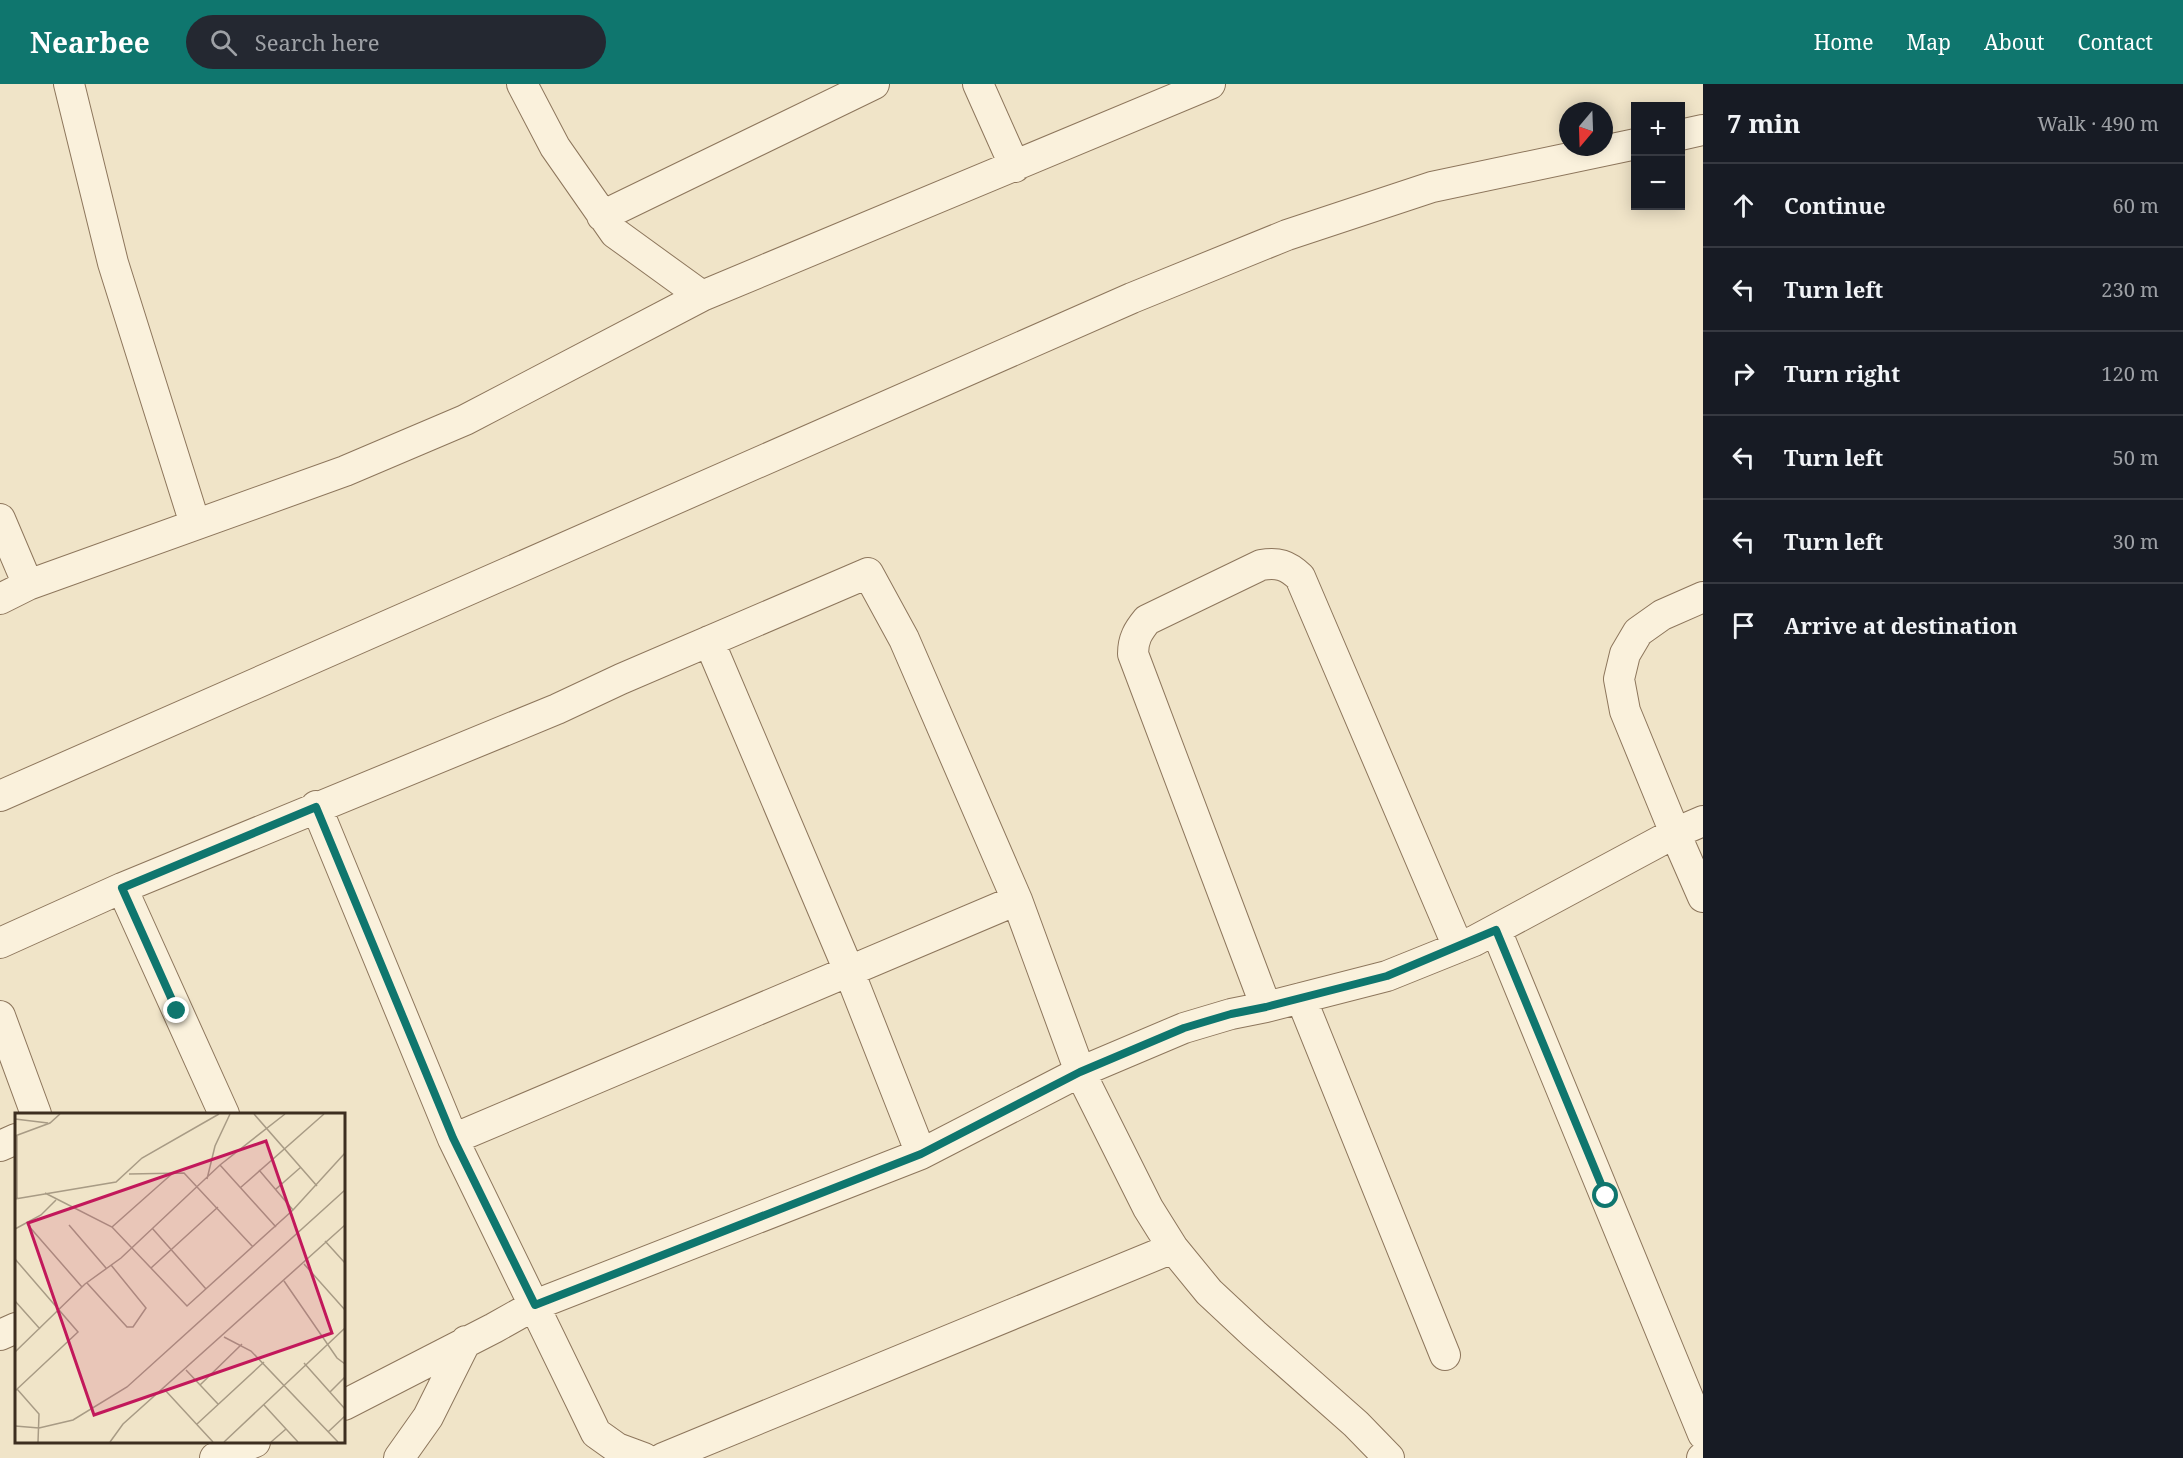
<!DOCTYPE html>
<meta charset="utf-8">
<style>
:root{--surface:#171b24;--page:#242831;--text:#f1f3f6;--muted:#9ea1a6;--line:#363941;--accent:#0f766e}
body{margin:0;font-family:"Noto Serif",serif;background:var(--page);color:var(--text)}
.controls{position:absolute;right:18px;top:18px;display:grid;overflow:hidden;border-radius:0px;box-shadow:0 3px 15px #0003}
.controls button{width:54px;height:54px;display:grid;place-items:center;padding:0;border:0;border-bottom:2px solid var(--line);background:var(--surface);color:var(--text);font:30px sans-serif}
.compass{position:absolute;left:1559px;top:18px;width:54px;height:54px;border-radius:50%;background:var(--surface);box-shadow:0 3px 15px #0003;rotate:199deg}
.stop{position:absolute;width:18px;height:18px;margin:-14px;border:4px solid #0f766e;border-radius:50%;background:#fff}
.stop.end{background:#0f766e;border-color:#fff;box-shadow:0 2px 6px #0008}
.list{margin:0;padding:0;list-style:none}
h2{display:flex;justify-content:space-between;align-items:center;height:78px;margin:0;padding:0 24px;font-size:26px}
h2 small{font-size:20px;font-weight:400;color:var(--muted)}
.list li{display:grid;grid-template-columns:39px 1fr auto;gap:18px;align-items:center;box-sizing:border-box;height:84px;padding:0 24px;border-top:2px solid var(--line)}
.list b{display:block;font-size:22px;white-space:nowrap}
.list em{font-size:20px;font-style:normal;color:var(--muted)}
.icon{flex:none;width:33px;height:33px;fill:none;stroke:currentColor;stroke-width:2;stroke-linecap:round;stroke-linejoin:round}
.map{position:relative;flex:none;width:1703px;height:1374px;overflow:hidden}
header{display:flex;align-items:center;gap:36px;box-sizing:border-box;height:84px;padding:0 30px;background:var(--accent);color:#fff}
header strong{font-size:28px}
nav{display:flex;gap:33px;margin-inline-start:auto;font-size:21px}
.search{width:420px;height:54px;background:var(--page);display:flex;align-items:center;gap:15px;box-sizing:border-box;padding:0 21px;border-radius:33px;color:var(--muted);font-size:22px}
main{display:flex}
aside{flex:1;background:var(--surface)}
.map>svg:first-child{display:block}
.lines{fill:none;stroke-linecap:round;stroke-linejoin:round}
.minor-casing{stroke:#8d765c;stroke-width:32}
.minor{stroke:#faf1dc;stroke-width:30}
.route{stroke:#0f766e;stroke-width:8}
.inset-road{fill:none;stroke:#a89b85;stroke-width:1.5}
.view{fill:#c2185b;fill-opacity:0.15;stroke:#c2185b;stroke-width:3}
.inset-edge{fill:none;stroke:#3d2e20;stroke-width:3}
</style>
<header>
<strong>Nearbee</strong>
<div class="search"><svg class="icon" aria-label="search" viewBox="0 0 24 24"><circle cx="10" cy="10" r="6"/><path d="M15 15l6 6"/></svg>Search here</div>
<nav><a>Home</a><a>Map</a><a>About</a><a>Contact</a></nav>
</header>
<main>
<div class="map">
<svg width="1703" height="1374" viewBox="0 0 1703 1374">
<rect width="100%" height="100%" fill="#f0e4c8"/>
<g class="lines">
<g class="minor-casing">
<path id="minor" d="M69 0 113 179 195 440
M522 0 555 63 615 149 702 212
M978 0 1015 83
M1680 51 1703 46
M602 132 874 0
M0 435 28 501
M1703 513 1662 531 1638 548 1625 570 1619 595 1625 627 1675 749 1703 813
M0 515 28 501 345 387 465 336 702 212 1210 0
M709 557 849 887 921 1070
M0 712 1132 214 1287 151 1432 103 1636 60
M316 722 453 1055 581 1318 596 1349 617 1364 644 1374
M122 804 224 1030
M1496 846 1703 1350
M0 859 122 804 557 625 621 595 868 489 904 555 1017 816 1080 988 1148 1124 1173 1164 1209 1208 1254 1250 1356 1340 1389 1374
M1301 914 1445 1271
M1266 923 1133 570C1133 555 1138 547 1147 536L1261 481C1278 478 1287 481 1300 493L1458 863
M0 932 36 1030
M453 1055 1017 816
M0 1062 16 1055
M0 1251 16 1244
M344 1321 494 1244 535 1221 921 1070 1080 988 1184 944 1231 930 1266 923 1387 892 1474 857 1675 749 1703 737
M215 1374 255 1358
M399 1374 428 1333 466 1257
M663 1374 1173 1164
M1702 1374H1703"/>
</g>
<use href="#minor" class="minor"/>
</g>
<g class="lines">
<path class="route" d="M177 927 122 804 316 723 453 1054 535 1221 921 1070 1080 988 1184 944 1231 930 1266 923 1387 892 1496 846 1606 1112"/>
</g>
<g transform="translate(15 1029)">
<rect width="330" height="330" fill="#f0e4c8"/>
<path class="inset-road" d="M239 1 302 73M0 6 33 10M0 23 35 10 45 1M205 52 261 114M244 57 278 97M114 61 169 60 238 134M192 66 200 33 215 1M225 75 309 1M261 76 286 54M30 80 97 114 172 193 278 97 330 40M0 86 101 69 127 45 204 1M2 86V22M12 111 67 174M54 112 91 155M97 114 159 59M137 115 191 176M0 116 26 102 41 87M310 128 330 150M0 146 63 219 0 278M289 151 330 197M136 155 203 94M269 168 322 245 330 251M72 170 112 214H118L131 195 96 152M0 188 25 216M209 224 236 238 323 329M0 239 70 171 106 145 205 52 270 1M289 250 330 296M171 257 203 291M185 272 227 231M2 276 24 301 23 329M150 277 198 329M315 279 330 264M249 292 283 329M182 311 249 249M0 313 24 315 58 307 112 274 330 77M313 319 330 303M95 329 108 311 330 112M209 329 330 215M256 329 271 316"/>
<path class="view" d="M251 28 317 220 79 302 13 110Z"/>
<rect width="330" height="330" class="inset-edge"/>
</g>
</svg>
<div class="controls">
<button>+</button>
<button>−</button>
</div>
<svg class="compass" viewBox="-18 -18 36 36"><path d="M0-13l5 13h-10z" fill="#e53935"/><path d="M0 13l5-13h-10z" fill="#9ea1a6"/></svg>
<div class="stop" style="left:1606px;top:1112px"></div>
<div class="stop end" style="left:177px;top:927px"></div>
</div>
<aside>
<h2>7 min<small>Walk · 490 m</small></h2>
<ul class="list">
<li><svg class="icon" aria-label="ahead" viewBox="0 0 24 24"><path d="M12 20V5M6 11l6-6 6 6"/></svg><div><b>Continue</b></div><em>60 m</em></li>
<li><svg class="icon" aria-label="left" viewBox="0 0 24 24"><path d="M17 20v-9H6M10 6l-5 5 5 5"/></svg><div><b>Turn left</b></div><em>230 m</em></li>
<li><svg class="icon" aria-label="right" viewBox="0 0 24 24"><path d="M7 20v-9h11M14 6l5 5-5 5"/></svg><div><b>Turn right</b></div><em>120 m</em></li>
<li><svg class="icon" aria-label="left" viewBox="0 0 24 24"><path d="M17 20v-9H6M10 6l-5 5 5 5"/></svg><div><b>Turn left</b></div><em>50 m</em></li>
<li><svg class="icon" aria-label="left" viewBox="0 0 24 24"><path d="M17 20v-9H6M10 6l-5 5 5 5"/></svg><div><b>Turn left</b></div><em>30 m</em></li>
<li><svg class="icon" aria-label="arrive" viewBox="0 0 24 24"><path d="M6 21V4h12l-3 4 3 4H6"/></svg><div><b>Arrive at destination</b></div></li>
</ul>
</aside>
</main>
